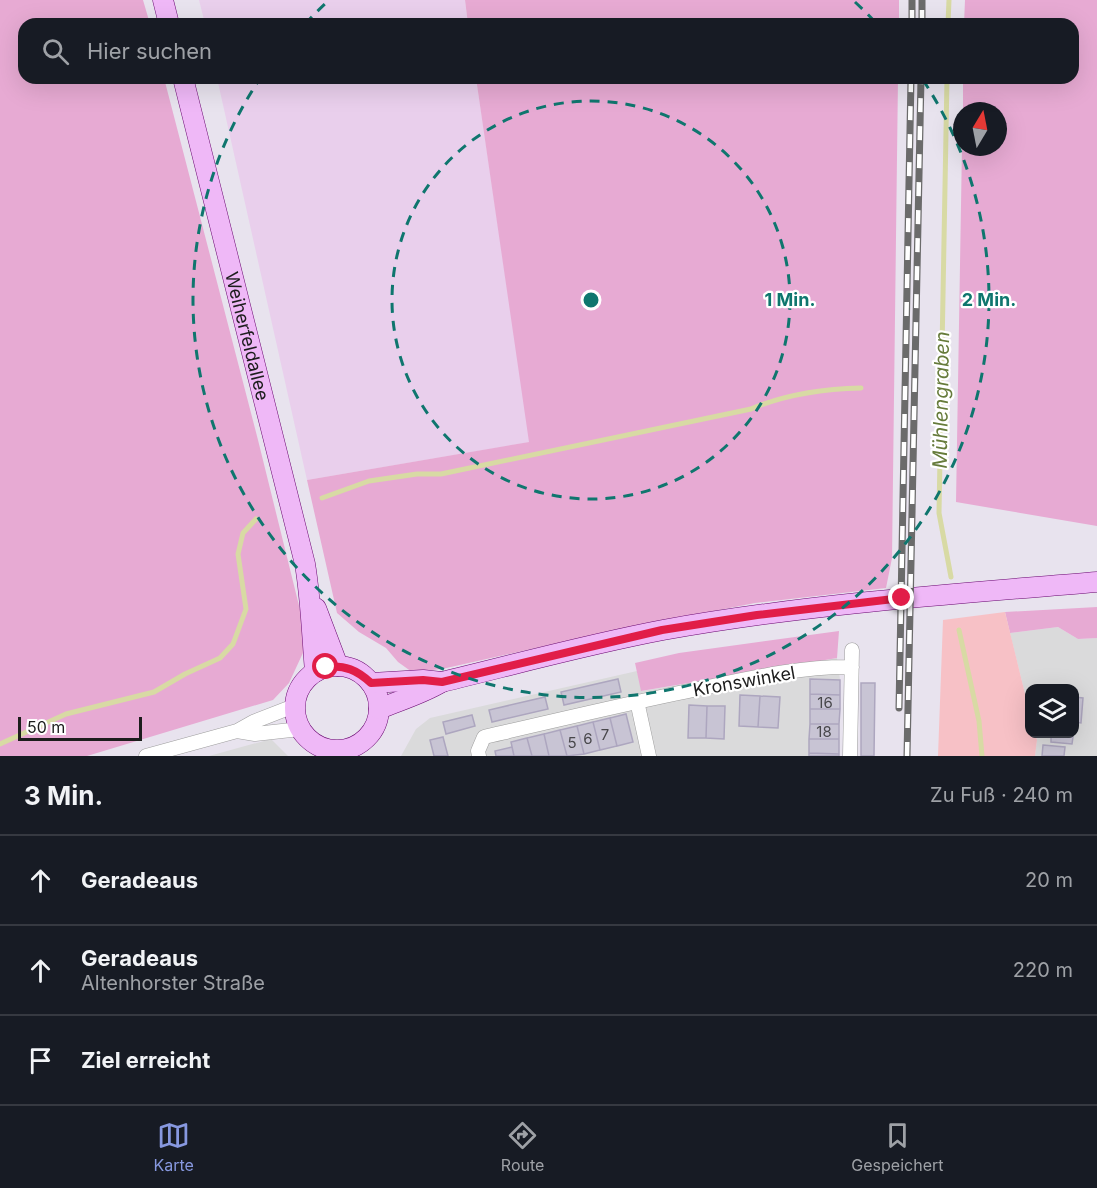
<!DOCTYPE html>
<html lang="de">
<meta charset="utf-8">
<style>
:root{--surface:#171b24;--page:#20242c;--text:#f1f3f6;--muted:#9ea1a6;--line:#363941;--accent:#8798df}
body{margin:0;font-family:Inter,sans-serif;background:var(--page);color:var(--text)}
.controls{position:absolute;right:18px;bottom:18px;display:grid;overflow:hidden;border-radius:12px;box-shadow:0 6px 24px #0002}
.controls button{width:54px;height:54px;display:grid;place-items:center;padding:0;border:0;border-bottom:2px solid var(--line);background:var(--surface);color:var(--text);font:30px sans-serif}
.compass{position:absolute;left:953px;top:102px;width:54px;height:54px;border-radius:50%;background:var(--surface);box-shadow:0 6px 24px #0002;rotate:10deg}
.scale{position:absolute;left:18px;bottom:15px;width:124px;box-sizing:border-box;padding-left:6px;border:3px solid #1d1d1d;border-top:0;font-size:16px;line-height:21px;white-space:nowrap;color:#1d1d1d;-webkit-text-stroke:4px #fff;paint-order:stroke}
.stop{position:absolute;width:18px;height:18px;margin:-14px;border:4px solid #e11d48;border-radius:50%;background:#fff}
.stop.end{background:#e11d48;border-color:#fff;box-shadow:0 2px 6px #0008}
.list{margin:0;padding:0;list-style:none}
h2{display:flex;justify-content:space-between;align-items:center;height:78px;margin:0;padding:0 24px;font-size:26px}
h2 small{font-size:20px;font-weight:400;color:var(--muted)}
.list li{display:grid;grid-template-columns:39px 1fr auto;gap:18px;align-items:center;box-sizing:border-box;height:90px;padding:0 24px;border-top:2px solid var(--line)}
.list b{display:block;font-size:22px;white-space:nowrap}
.list p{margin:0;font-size:20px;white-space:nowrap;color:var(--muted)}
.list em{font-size:20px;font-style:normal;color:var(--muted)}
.icon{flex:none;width:33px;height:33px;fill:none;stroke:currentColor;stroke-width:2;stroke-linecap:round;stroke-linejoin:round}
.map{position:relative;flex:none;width:1097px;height:756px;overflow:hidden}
.search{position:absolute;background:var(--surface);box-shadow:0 6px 24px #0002;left:18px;right:18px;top:18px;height:66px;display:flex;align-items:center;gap:15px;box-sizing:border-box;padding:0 21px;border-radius:18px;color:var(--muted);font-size:22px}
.sheet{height:348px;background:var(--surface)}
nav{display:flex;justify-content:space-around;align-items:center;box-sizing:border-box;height:84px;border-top:2px solid var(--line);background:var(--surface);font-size:16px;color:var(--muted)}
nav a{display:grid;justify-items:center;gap:3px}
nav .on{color:var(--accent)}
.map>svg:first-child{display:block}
.residential{fill:#dadadb}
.farmland{fill:#e9cfec}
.grass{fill:#e7aad3}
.park{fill:#f7c1c6}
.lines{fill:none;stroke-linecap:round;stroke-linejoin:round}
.stream{stroke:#d8daa4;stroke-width:5}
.building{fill:#c8c4d4;stroke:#ada6bf;stroke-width:1.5}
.street-casing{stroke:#9e9e9e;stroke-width:15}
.secondary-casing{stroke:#690870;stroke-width:21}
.street{stroke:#fff;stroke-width:14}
.secondary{stroke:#efb8f7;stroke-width:20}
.rail-casing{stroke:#6b6b6b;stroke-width:7}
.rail{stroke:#fff;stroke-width:4.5;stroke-dasharray:14;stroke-linecap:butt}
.route{stroke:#e11d48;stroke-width:8}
.ring{fill:none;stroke:#0f766e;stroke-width:3;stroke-dasharray:10 8}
.labels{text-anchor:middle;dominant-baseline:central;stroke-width:4.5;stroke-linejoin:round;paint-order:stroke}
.number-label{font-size:15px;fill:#48474b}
.street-label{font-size:18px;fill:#1d1d1d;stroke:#fff}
.water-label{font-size:20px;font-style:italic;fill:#667b3b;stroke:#fff}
.centre{fill:#0f766e;stroke:#fff;stroke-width:3}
.ring-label{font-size:18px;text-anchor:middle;font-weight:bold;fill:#0f766e;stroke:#fff;stroke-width:4.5;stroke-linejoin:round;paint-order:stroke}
</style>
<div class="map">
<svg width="1097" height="756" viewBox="0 0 1097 756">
<rect width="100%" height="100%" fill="#e8e3ee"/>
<path class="residential" d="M1058 627 1078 639 1097 638V756H1035L1037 740 1035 734H1074V688H1030L1029 710 1010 633Z
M837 658 840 680 839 756H401L416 729 430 718 637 671 642 691Z
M271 739 288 756H209Z"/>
<path class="farmland" d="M199 0H465L468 24H205Z
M217 78H476L530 442 307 480Z"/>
<path class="grass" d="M0 0H143L150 24H24V78H164L258 440 308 642 289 683 273 700 87 756H0Z
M465 0H899V24H468Z
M965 0H1097V526L956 502 962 146 998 147V111H963V78H1073V24H964Z
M476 78H898L892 558 886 588 755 603 603 633 442 669 412 672 398 662 386 648 359 632 337 613 307 480 529 442Z
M1097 607V638L1078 639 1058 627 1010 633 1005 612Z
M839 631 837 658 641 691 635 663 679 653Z"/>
<path class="park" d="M1005 612 1029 710 1030 734H1035L1037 740 1035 756H938L943 620Z"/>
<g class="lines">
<path class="stream" d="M948 24 949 0
M947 78 939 513 951 577
M322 498 369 481 417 474H441L751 409C786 394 823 389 861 388
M959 630 979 721 982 756
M0 744 66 714 154 692 185 674 220 658 233 644 246 609 238 554 243 533 256 519"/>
</g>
<path class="building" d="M618 679 621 692 564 705 561 692Z
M810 679 840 680V695L810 694Z
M861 683H875L874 756H861Z
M810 694 840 695V709H810Z
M740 695 760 696 758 727 739 726Z
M760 696 780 697 778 728 758 727Z
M545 697 548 709 492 722 489 710Z
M1074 697 1083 698 1081 723 1074 722Z
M689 705 707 706 706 738H688Z
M707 706H725L724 739 706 738Z
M810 709H840L839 724H810Z
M626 714 633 742 617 746 610 718Z
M472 715 475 726 446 734 443 722Z
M610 718 617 746 600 750 593 722Z
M593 722 600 750 584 754 577 726Z
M810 724H839V739H809Z
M577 726 584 754 567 756 560 730Z
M560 730 567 756H549L544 734Z
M544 734 549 756H532L527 738Z
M1051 735 1073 737 1072 744 1051 742Z
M443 737 448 756H434L430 740Z
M527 738 532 756H514L511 742Z
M809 739H839V754L809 753Z
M1043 745 1065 747 1064 756H1042Z
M512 747 514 756H496L495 751Z
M809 753 839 754V756H809Z"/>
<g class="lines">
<g class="street-casing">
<path id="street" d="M637 701 649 756
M237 731 255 734 300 729
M146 756 237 731 253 722 294 706
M479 756 478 751 484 737C557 720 629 703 703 688 751 678 802 666 852 667
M850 756 852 650"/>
</g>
<g class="secondary-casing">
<g id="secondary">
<path d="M163 0 169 24"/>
<path id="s1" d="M183 78 305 564C311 600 312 636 315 672"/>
<path d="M316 608 338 666"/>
<circle cx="337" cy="708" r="42"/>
<path d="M371 683 423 680 442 682"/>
<path d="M379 709C401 700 422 694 442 682 516 664 589 644 663 630 807 604 952 594 1097 582"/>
</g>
</g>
<use href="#street" class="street"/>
<use href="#secondary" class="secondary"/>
<g class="rail-casing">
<path id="rail" d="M912 24V0
M922 24V0
M899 708 911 78
M907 756 921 78"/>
</g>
<use href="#rail" class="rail"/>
</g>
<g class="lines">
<path class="route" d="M326 667C345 665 357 670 371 683L423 680 442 682 662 630 757 615 902 598"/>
</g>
<g class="ring">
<circle cx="591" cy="300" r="199"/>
<path d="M305 24A398 398 0 0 1 327 2M855 2A398 398 0 0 1 877 24M923 80A398 398 0 1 1 259 80"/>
</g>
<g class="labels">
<g class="number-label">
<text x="825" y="702">16</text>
<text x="824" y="731">18</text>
<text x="605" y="734">7</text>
<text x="588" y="738">6</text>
<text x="572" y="742">5</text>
</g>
<g class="street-label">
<text stroke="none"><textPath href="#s1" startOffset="266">Weiherfeldallee</textPath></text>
<text transform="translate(744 681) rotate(-10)">Kronswinkel</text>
</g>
<g class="water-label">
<text transform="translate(941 400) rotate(-89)">Mühlengraben</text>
</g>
</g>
<circle cx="591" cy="300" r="9" class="centre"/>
<g class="ring-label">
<text x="790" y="306">1 Min.</text>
<text x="989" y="306">2 Min.</text>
</g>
</svg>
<div class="controls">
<button><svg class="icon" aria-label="layers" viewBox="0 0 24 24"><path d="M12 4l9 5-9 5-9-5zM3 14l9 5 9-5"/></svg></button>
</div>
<svg class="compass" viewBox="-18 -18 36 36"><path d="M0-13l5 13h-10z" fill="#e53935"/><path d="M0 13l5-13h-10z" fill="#9ea1a6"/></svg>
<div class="scale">50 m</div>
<div class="stop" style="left:326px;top:667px"></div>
<div class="stop end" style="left:902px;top:598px"></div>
<div class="search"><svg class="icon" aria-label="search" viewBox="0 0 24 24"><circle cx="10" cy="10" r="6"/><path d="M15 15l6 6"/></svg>Hier suchen</div>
</div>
<section class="sheet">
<h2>3 Min.<small>Zu Fuß · 240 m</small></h2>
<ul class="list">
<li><svg class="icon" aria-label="ahead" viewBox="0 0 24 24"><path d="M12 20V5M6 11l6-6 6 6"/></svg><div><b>Geradeaus</b></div><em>20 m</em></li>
<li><svg class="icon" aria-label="ahead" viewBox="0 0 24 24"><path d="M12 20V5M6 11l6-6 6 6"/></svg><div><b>Geradeaus</b><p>Altenhorster Straße</p></div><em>220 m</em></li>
<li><svg class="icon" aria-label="arrive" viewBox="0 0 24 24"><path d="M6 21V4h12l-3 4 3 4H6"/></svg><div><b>Ziel erreicht</b></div></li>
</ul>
</section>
<nav>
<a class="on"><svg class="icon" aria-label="map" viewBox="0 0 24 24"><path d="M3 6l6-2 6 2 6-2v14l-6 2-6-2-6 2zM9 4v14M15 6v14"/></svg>Karte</a>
<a><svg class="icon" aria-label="directions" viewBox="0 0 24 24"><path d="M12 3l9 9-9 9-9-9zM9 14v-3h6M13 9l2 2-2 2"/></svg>Route</a>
<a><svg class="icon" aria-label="saved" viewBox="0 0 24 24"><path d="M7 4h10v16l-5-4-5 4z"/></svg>Gespeichert</a>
</nav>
